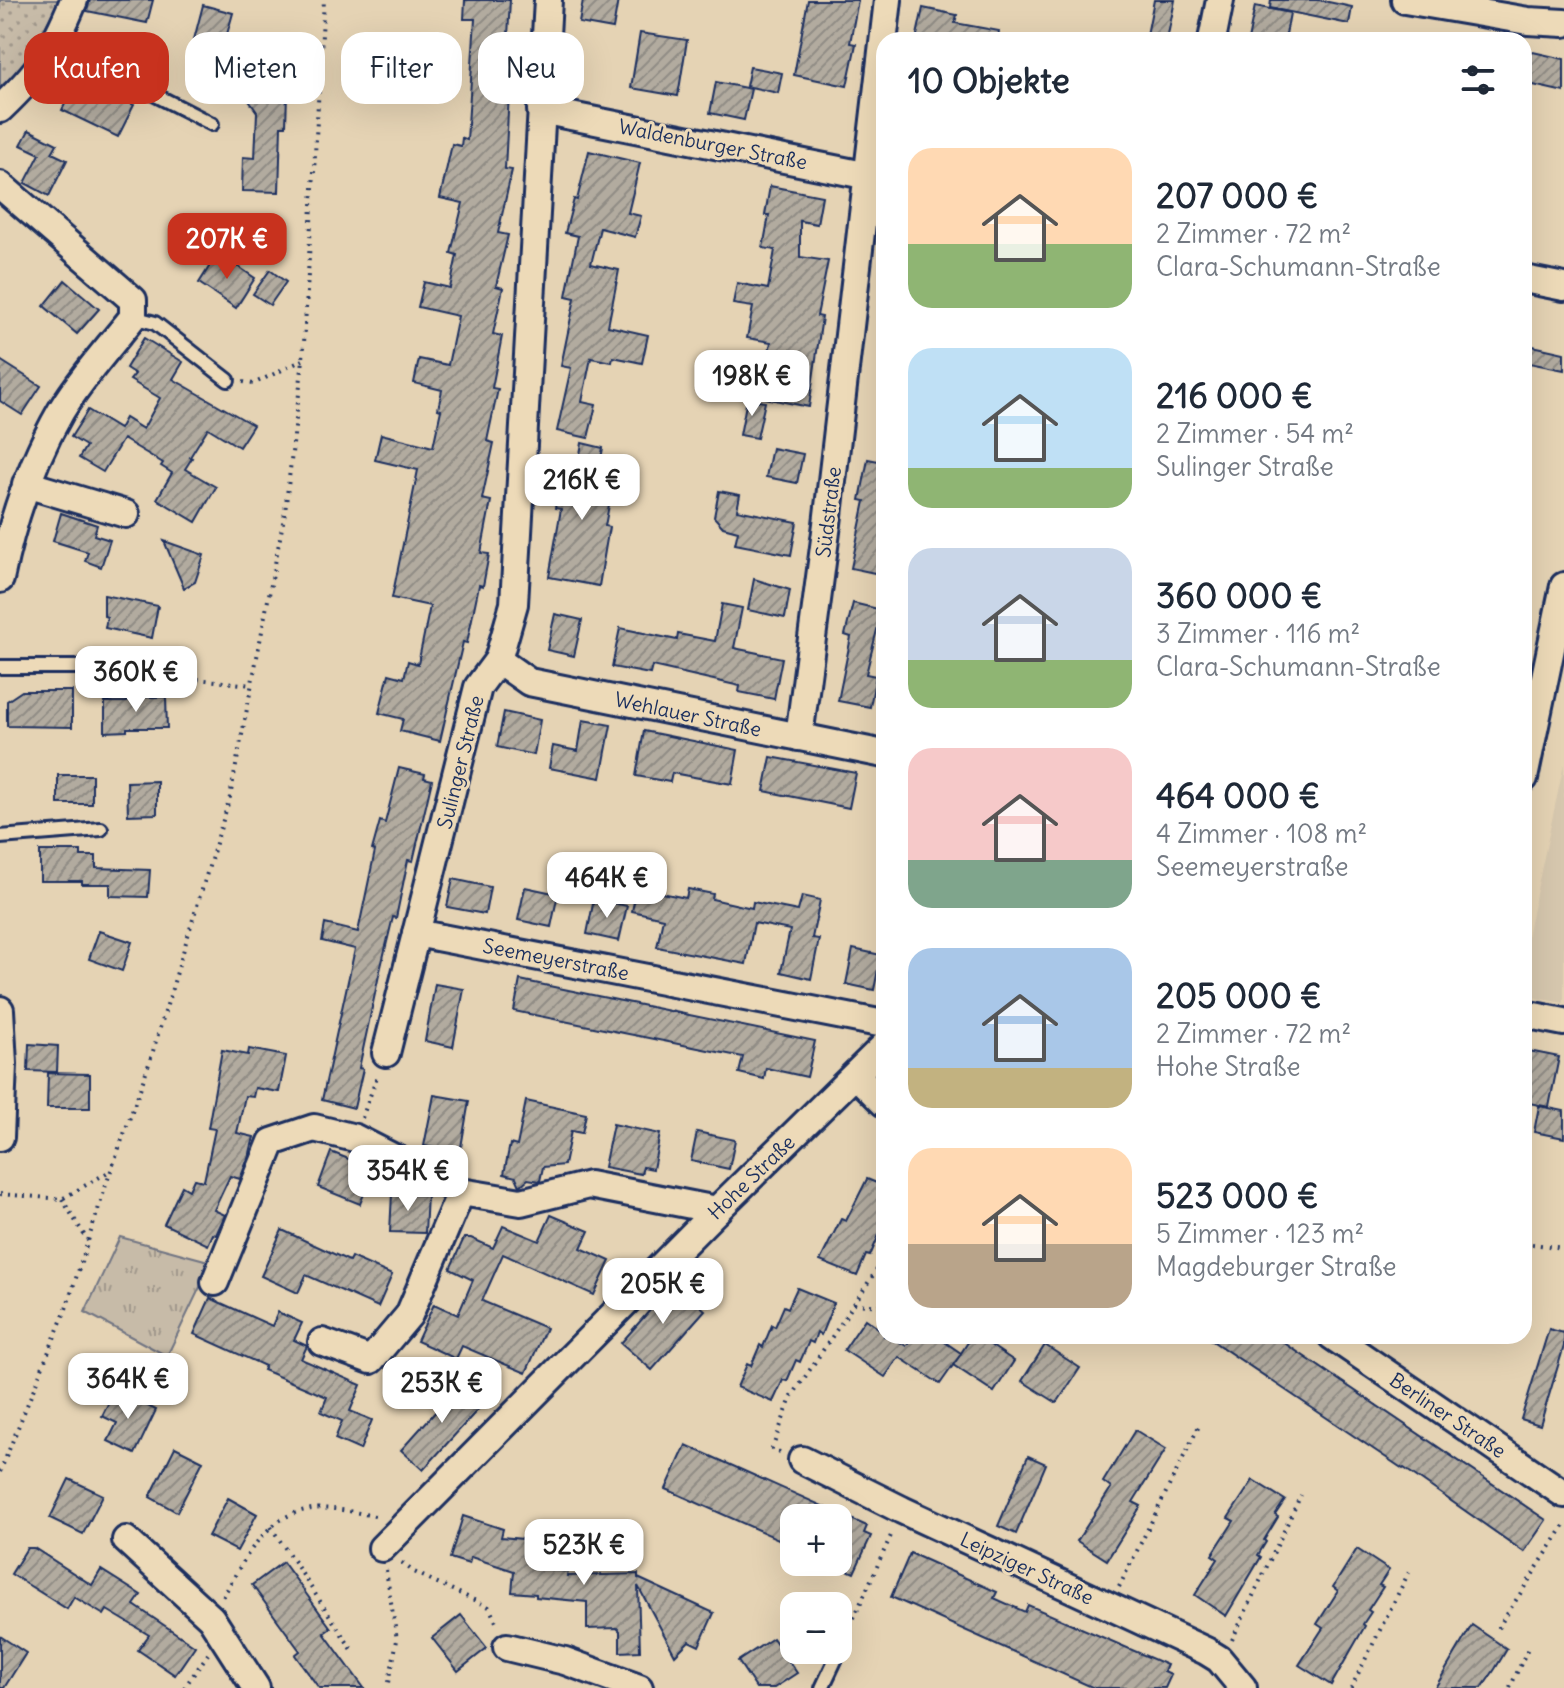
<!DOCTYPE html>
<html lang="de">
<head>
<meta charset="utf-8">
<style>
	body { margin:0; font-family:Delius,sans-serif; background:#f2f2f3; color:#1f2937; height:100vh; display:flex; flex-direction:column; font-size:30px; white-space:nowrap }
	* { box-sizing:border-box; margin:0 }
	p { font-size:26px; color:#747a83 }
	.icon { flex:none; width:44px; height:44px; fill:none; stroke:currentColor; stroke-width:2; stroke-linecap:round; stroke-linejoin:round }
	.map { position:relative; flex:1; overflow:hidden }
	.details { position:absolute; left:876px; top:32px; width:656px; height:1312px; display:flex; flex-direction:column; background:#fff; border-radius:24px; box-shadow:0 8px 32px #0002 }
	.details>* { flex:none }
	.hud { position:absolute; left:24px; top:32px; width:732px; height:72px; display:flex; gap:16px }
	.controls { position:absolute; left:780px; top:1504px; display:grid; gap:16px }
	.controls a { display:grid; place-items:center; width:72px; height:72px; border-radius:16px; background:#fff; box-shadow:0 8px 32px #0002; font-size:40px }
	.price { position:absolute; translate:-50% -68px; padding:0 18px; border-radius:16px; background:#fff; color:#222; font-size:26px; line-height:52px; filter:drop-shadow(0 2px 4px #0008) }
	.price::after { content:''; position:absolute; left:50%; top:48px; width:24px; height:18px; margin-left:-12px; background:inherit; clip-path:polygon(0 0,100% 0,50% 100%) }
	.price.current { background:#c8321e; color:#fff }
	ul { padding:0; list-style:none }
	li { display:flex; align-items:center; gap:24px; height:200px; padding:0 32px }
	li span { display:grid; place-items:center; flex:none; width:224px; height:160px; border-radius:24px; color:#555 }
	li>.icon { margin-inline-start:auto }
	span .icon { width:96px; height:96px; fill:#fffc; stroke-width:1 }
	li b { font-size:34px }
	h2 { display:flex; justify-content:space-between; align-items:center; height:96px; padding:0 32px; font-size:34px }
	.chip { padding:0 28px; border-radius:24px; background:#fff; box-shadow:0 8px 32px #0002; font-size:28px; line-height:72px }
	.chip.current { background:#c8321e; color:#fff }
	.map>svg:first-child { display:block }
	.built { fill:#d6c7ae }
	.grass { fill:url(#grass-dots); stroke:#717583; stroke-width:2 }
	.park { fill:url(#park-tufts); stroke:#717583; stroke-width:2 }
	.building { fill:url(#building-hatch); stroke:#1b2f5e; stroke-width:2 }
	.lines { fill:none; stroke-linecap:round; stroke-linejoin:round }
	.service-casing { stroke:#1b2f5e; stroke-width:18 }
	.minor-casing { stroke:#1b2f5e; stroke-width:32 }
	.path { stroke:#1b2f5e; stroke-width:4; stroke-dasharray:2 6; stroke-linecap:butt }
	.service { stroke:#eddab8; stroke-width:12 }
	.minor { stroke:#eddab8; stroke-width:26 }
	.labels { text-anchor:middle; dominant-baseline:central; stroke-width:6; stroke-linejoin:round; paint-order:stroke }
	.street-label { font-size:20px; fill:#1b2f5e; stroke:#eddab8 }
</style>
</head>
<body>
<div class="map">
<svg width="1564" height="1688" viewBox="0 0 1564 1688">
	<defs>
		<pattern id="grass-dots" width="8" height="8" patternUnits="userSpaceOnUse" patternTransform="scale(2)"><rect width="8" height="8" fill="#c7bba8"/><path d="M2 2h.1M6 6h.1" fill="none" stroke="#a1988c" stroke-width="1.8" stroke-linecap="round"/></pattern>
		<pattern id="park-tufts" width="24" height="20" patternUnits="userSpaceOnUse" patternTransform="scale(2)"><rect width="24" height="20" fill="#c7bba8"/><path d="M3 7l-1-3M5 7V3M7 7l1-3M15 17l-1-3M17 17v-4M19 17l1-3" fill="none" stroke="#a1988c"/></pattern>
		<pattern id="building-hatch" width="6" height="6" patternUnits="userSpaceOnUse" patternTransform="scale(2)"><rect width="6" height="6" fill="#b2ab9f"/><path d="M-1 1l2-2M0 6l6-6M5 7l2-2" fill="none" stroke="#908c85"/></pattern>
	</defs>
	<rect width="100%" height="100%" fill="#e5d3b4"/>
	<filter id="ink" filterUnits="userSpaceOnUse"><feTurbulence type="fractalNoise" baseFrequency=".0125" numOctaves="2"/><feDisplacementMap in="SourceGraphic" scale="16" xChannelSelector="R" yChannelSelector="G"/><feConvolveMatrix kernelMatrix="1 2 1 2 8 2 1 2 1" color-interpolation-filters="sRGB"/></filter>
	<g filter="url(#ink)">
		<polygon class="built" points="1564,764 1564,1003 1524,996 1524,950"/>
		<polygon class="grass" points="0,0 59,0 26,65 0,92"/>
		<polygon class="park" points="120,1237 212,1262 167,1356 85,1312"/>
		<g class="building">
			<polygon points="90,0 153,0 147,23 87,11"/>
			<polygon points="465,0 510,0 506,73 510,74 505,169 512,170 498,233 508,235 496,286 503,288 493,334 502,336 492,388 498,389 487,441 494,443 482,499 491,501 481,553 489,554 483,586 479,585 467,643 463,642 440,741 400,731 403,719 379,713 389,674 404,678 408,661 418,664 430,606 392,598 418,470 375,460 381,434 433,447 441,410 438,409 442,390 414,383 419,359 448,365 458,316 418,307 424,282 450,288 457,255 451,253 463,203 440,198 452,144 461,146 462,138 467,140 475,19 464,19"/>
			<polygon points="583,0 618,0 613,29 579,23"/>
			<polygon points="808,0 858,0 850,43 856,44 847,86 794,75"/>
			<polygon points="1154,0 1175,0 1167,40 1146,40"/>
			<polygon points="1271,0 1319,0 1352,7 1349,24 1270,8"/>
			<polygon points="203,5 233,13 220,59 191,51"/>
			<polygon points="1255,6 1290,13 1285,40 1248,40"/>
			<polygon points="923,8 957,15 955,23 999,31 998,40 916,40"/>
			<polygon points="640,33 687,40 678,96 631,88"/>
			<polygon points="1524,50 1564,59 1564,92 1524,83"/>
			<polygon points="263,62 287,94 286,126 281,126 279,192 242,191 243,157 255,158 257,112 236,82"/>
			<polygon points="750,67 782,73 778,93 746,86"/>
			<polygon points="78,78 134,105 118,137 62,110"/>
			<polygon points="716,82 751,89 744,120 710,113"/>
			<polygon points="29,130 57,144 52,153 67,160 49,196 25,183 40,154 21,145"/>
			<polygon points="589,151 640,163 628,213 641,216 635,237 600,228 591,264 619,270 608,326 648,335 642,363 613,357 612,362 591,358 582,402 596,405 588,438 557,431 571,368 561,366 575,298 566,296 578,236 565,233 574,199 577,200"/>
			<polygon points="770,186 822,196 817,224 800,221 800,257 828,261 817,316 822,317 809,407 760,397 771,342 747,338 753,307 733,304 737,283 768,289 775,250 763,248 769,215 765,215"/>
			<polygon points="216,256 227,264 230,261 255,278 236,308 199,283"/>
			<polygon points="270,270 286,282 270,305 253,294"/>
			<polygon points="65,280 99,309 77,334 44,306"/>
			<polygon points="144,338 183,362 173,379 253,425 239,447 208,428 190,457 192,458 185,469 216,487 196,522 157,499 172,473 161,466 163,463 123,439 103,472 79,458 86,446 71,437 88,410 119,429 125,418 143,429 160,398 130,380 135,374 126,368"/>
			<polygon points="1524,344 1564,353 1564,370 1524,362"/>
			<polygon points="0,360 41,386 22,415 0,401"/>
			<polygon points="747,399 765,402 757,438 740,435"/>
			<polygon points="582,443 603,448 597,480 613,484 605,526 609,527 599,586 549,577 561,509 555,508 561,473 576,476"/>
			<polygon points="772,448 803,454 797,483 766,477"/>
			<polygon points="868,459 884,462 884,575 851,568 865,501 860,500"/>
			<polygon points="719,491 740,495 737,510 797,522 791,555 735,544 738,531 723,527 714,517"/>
			<polygon points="61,513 97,525 94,535 110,540 101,567 85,561 88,552 53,541"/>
			<polygon points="164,541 204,555 195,582 184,588"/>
			<polygon points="754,579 790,590 785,618 748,610"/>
			<polygon points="104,595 158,606 152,638 105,628 107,617 104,616"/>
			<polygon points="853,603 882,610 866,674 876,676 870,707 838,701 851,637 845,635"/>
			<polygon points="722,604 742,608 734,648 782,658 774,699 739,692 740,686 652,666 650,674 612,667 620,628 677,640 678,634 715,641"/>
			<polygon points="555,614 582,620 574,656 547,650"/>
			<polygon points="22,691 72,691 72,727 7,726 7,701"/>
			<polygon points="127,697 166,697 167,728 127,728 127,731 105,732 105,702 127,702"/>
			<polygon points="504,712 540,720 534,755 497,747"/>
			<polygon points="583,720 611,725 601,778 549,768 553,746 578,751"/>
			<polygon points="644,731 738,750 732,784 672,773 670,782 636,776"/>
			<polygon points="771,757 856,773 849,808 764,791"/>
			<polygon points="399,768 425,774 424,778 432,780 413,861 408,860 396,918 393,917 379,975 359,1068 363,1069 354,1108 322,1100 355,949 322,941 325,924 358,932 375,851 372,850 380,821 385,823"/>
			<rect x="58" y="775" width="34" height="29"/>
			<polygon points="157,781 157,814 128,815 127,782"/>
			<polygon points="40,851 81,851 81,856 96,856 96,868 150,870 148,897 110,896 110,884 82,884 82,881 40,881"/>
			<polygon points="563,867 583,871 579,894 559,890"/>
			<polygon points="453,879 490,887 485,914 447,907"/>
			<polygon points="525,887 558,894 551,927 518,920"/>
			<polygon points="637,888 686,898 688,889 713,894 712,899 752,908 753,902 798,911 802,896 820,900 812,938 819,939 811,979 781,972 790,930 754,923 746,964 657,947 663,918 632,911"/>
			<polygon points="594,899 627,906 619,941 587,934"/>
			<polygon points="99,931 132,942 122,971 89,959"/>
			<polygon points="853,949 881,955 874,990 846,984"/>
			<polygon points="520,980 815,1041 807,1077 766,1068 764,1079 739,1073 743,1057 514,1011"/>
			<polygon points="435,984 464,989 453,1047 425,1041"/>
			<polygon points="29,1044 58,1046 57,1072 28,1071"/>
			<polygon points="249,1049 286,1056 279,1092 255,1088 253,1097 245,1096 237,1133 254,1137 250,1153 240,1179 230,1176 214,1210 225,1215 216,1235 213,1234 208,1245 164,1224 182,1186 189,1190 194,1179 204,1181 215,1129 208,1128 222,1050 248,1055"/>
			<polygon points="1529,1051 1559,1057 1549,1107 1524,1102 1524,1076"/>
			<polygon points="48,1073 90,1074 90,1108 47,1108"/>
			<polygon points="434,1095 469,1101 460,1153 424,1146"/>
			<polygon points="526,1101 586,1114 582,1133 571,1131 564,1165 543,1167 540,1181 528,1179 520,1186 516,1177 504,1174 510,1144 517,1146"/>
			<polygon points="1539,1106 1564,1111 1564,1138 1534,1132"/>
			<polygon points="613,1124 660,1134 653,1169 643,1167 641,1174 604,1167"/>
			<polygon points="697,1132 735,1140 729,1169 691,1161"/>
			<polygon points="331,1152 374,1169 360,1204 318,1187"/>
			<polygon points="867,1179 884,1186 884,1237 879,1235 870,1256 866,1255 857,1276 820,1261 841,1219 846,1221"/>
			<polygon points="392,1193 427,1195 425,1233 390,1232"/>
			<polygon points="551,1215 589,1231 581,1248 610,1261 594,1295 503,1254 482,1301 546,1328 526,1373 462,1346 456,1359 417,1341 434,1304 458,1315 473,1280 450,1269 464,1238 471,1238 493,1248 503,1226 539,1241"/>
			<polygon points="282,1230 349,1261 351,1257 392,1275 378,1307 306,1275 298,1293 261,1276"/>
			<polygon points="674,1283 705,1310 652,1370 621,1343"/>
			<polygon points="797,1288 834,1303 821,1335 817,1332 813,1343 809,1341 800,1362 796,1360 787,1381 783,1380 773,1402 737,1387 747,1364 751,1366 760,1345 763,1347 772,1325 775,1327 784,1306 788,1308"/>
			<polygon points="210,1298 272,1326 278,1312 302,1323 294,1340 307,1346 301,1359 361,1385 350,1411 372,1420 360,1450 335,1439 342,1421 321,1412 327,1397 263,1370 265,1366 194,1334"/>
			<polygon points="865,1319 884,1332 884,1336 891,1336 906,1346 913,1336 936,1336 961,1353 972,1336 977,1336 1014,1361 994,1392 953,1365 961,1354 940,1384 899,1357 885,1377 844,1350"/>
			<polygon points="1549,1329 1564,1333 1564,1346 1540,1425 1521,1419"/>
			<polygon points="1205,1336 1274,1336 1546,1520 1524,1552 1404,1468 1403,1469"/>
			<polygon points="1045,1345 1080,1368 1057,1403 1022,1381"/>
			<polygon points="453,1378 482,1405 423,1470 401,1450 447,1399 440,1392"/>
			<polygon points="115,1390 156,1410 135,1454 108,1441 117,1423 102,1416"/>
			<polygon points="1135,1430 1166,1449 1133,1502 1141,1506 1107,1560 1077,1541 1111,1488 1103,1482"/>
			<polygon points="686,1445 867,1526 864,1533 871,1536 854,1573 838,1566 838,1518 794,1518 794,1546 666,1489"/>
			<polygon points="175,1447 203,1461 177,1512 150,1497"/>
			<polygon points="1028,1456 1046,1464 1016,1534 998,1526"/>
			<polygon points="69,1479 103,1495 83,1534 50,1518"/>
			<polygon points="1253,1480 1285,1500 1275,1515 1278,1517 1264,1540 1266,1542 1258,1555 1261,1557 1226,1616 1195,1595 1218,1559 1212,1555 1234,1521 1228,1518"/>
			<polygon points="228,1498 257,1514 237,1551 208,1536"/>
			<polygon points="463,1516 503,1529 501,1537 557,1542 555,1570 568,1571 567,1576 638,1574 638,1578 714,1613 699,1646 689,1641 675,1655 638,1586 640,1651 620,1652 620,1631 617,1628 587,1629 587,1602 536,1597 536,1594 512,1592 514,1571 471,1557 469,1564 450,1558"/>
			<polygon points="27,1548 34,1548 92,1585 101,1570 141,1595 134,1605 195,1646 175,1675 138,1650 149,1635 107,1610 104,1615 74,1597 67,1609 11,1574"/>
			<polygon points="1357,1549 1389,1570 1379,1585 1383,1587 1368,1610 1371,1612 1363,1624 1365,1626 1331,1685 1299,1665 1323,1628 1317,1624 1338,1591 1333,1587"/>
			<polygon points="910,1553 997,1592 994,1598 1025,1612 1028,1605 1167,1665 1164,1672 1171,1675 1165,1688 1094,1688 891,1597"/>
			<polygon points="283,1562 331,1628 324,1633 364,1688 319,1688 295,1655 300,1651 252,1585"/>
			<polygon points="461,1615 487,1648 458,1671 432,1638"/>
			<polygon points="1472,1625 1507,1649 1495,1669 1482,1688 1435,1688"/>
			<polygon points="0,1636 26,1653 4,1688 0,1688"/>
			<polygon points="773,1638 797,1673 774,1688 756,1688 738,1661"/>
		</g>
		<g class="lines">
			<g class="service-casing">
				<g id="service">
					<polyline points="56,44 212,124"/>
					<polyline points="133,317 155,323 228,380"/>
					<polyline points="0,667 109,667"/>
					<polyline points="0,837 101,829"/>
					<polyline points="822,1688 839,1652"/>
				</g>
			</g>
			<g class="minor-casing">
				<g id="minor">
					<polyline points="1405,0 1528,21 1564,23"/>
					<polyline points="1212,40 1220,0"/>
					<path d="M0,109c40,-38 53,-58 74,-109"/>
					<polyline points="541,110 884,179"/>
					<path d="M0,185l133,115v17c-24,30 -52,61 -72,94 -30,52 -49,109 -61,168"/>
					<polyline points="1524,279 1564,287"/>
					<polyline points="26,484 126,514"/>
					<polyline points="498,660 529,682 884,754"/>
					<polyline points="799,737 827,524 888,0"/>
					<polyline points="1524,778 1564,586"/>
					<polyline points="416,933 884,1024"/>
					<polyline points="0,1010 3,1064 0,1137"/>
					<polyline points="1524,1014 1564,1022"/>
					<polyline points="386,1053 478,687 498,660 514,604 548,0"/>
					<polyline points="856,1075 884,1103"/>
					<polyline points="215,1282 272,1142 314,1128 355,1138 461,1192 521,1202 589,1185 717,1210"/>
					<polyline points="1332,1336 1564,1494"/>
					<polyline points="322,1342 371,1360 409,1315 461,1192"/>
					<polyline points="802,1460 902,1510 1206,1651 1219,1659 1243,1688"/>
					<polyline points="126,1540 211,1618 256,1688"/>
					<polyline points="382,1548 717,1210 884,1046"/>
					<polyline points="507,1647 565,1661 639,1688"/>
				</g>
			</g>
			<g class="path">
				<polyline points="243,382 253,384 303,360"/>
				<polyline points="126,671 251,685"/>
				<polyline points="362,1118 378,1074"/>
				<polyline points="0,1194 62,1199 110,1171"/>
				<polyline points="62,1199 88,1241"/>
				<polyline points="1524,1243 1564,1248"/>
				<polyline points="854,1304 884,1306"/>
				<polyline points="780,1452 772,1449 791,1398 884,1259"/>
				<polyline points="0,1472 66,1309 108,1179 150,1061 230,797 285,512 303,360 324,0"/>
				<polyline points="271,1527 353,1651"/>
				<polyline points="402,1563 414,1572 489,1607 498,1626"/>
				<polyline points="386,1570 397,1640 388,1688"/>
				<polyline points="1119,1587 1200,1424"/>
				<path d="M223,1597c19,-34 41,-80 83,-87 24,-5 50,3 74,7"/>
				<polyline points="1498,1628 1564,1526"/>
				<polyline points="844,1640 893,1531"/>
				<polyline points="1232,1640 1301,1495"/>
				<polyline points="184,1688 208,1654"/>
				<polyline points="1351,1688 1411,1568"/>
				<polyline points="1510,1688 1528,1648"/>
			</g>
			<use href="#service" class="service"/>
			<use href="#minor" class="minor"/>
		</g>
	</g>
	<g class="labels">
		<g class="street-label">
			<text transform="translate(713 144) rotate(11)">Waldenburger Straße</text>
			<text transform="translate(828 512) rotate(-83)">Südstraße</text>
			<text transform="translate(688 714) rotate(12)">Wehlauer Straße</text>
			<text transform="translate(460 762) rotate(-76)">Sulinger Straße</text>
			<text transform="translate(556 959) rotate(11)">Seemeyerstraße</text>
			<text transform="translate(751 1177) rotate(-44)">Hohe Straße</text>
			<text transform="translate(1448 1415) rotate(34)">Berliner Straße</text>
			<text transform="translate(1027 1568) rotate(25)">Leipziger Straße</text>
		</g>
	</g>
</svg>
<div class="controls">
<a>+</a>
<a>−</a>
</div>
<b class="price current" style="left:227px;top:281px">207K €</b>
<b class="price" style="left:752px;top:418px">198K €</b>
<b class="price" style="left:582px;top:522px">216K €</b>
<b class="price" style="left:136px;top:714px">360K €</b>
<b class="price" style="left:607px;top:920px">464K €</b>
<b class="price" style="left:408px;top:1213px">354K €</b>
<b class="price" style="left:663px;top:1326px">205K €</b>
<b class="price" style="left:128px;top:1421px">364K €</b>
<b class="price" style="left:442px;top:1425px">253K €</b>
<b class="price" style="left:584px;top:1587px">523K €</b>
<div class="hud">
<a class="chip current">Kaufen</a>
<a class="chip">Mieten</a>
<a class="chip">Filter</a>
<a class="chip">Neu</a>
</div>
<section class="details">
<h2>10 Objekte<svg class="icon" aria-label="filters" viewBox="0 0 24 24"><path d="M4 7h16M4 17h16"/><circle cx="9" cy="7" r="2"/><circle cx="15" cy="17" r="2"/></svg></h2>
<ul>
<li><span style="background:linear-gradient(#ffd9b3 60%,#8fb573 0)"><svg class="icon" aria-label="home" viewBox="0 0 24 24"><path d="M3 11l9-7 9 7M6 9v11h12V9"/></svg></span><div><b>207 000 €</b><p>2 Zimmer · 72 m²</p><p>Clara-Schumann-Straße</p></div></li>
<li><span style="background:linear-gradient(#bfe0f5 75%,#8fb573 0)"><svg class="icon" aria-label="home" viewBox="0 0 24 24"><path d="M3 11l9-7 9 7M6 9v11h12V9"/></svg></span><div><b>216 000 €</b><p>2 Zimmer · 54 m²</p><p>Sulinger Straße</p></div></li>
<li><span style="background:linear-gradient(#c9d6e8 70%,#8fb573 0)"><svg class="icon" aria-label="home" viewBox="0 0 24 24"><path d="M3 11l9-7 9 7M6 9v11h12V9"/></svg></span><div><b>360 000 €</b><p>3 Zimmer · 116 m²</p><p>Clara-Schumann-Straße</p></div></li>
<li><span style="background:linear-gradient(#f6c9c9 70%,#7fa58c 0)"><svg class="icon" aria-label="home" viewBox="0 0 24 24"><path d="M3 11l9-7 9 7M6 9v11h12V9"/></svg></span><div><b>464 000 €</b><p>4 Zimmer · 108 m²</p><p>Seemeyerstraße</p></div></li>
<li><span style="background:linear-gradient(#a9c7e8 75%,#c2b280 0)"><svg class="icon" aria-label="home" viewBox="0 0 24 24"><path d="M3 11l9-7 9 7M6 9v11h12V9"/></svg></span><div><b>205 000 €</b><p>2 Zimmer · 72 m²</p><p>Hohe Straße</p></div></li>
<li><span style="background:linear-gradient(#ffd9b3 60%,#b9a48a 0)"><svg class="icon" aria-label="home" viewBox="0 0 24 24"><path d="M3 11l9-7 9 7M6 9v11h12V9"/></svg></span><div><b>523 000 €</b><p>5 Zimmer · 123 m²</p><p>Magdeburger Straße</p></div></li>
</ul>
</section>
</div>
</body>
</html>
